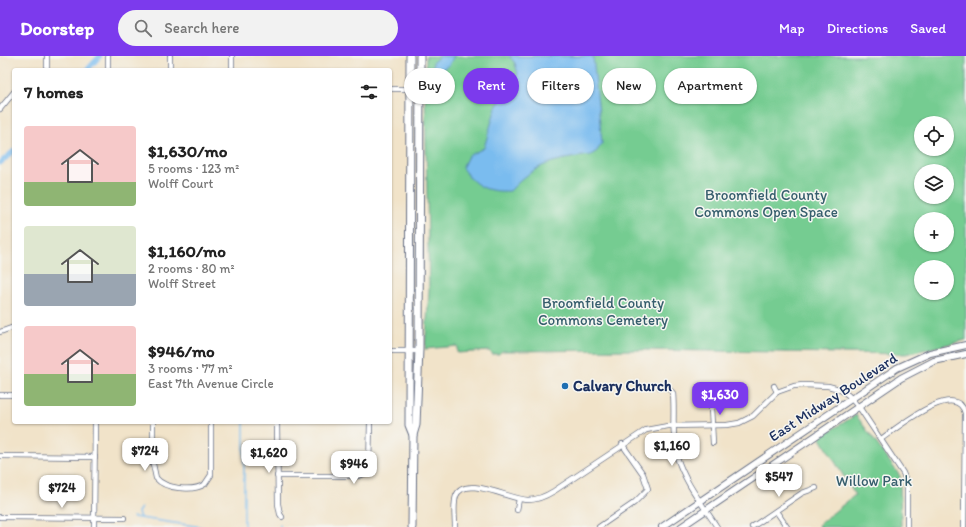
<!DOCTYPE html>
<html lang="en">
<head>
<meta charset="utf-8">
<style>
	body { margin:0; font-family:Itim,sans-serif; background:#f2f2f2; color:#222; height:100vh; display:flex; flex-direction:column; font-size:15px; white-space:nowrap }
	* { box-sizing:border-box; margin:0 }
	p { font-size:13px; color:#767676 }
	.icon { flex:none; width:22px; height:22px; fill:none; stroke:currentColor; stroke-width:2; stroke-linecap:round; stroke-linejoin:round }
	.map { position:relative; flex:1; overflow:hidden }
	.panel { position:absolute; left:12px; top:12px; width:380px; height:356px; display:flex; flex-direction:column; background:#fff; border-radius:4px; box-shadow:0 1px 3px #0004 }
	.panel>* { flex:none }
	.banner { position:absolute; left:404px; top:12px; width:380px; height:36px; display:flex; gap:8px }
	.fabs { position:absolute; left:914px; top:60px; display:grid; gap:8px }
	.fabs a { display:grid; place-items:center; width:40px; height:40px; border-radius:50%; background:#fff; box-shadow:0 1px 3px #0004; font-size:20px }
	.price { position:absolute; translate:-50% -34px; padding:0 9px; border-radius:8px; background:#fff; color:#222; font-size:13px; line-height:26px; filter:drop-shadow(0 1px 2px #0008) }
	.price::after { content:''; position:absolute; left:50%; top:24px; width:12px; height:9px; margin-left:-6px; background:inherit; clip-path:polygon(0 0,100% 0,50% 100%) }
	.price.selected { background:#7c3aed; color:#fff }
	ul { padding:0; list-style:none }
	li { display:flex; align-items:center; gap:12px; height:100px; padding:0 12px }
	li span { display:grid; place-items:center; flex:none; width:112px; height:80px; border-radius:4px; color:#555 }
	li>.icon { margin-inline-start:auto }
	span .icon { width:48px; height:48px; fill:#fffc; stroke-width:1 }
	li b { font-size:17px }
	h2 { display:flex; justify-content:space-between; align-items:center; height:48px; padding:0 12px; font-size:17px }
	.tag { padding:0 14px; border-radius:18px; background:#fff; box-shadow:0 1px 3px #0004; font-size:14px; line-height:36px }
	.tag.selected { background:#7c3aed; color:#fff }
	header { display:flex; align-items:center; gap:24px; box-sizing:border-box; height:56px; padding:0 20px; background:#7c3aed; color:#fff }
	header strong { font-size:19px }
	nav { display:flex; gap:22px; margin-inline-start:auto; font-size:14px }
	.search { width:280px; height:36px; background:#f2f2f2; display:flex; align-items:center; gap:10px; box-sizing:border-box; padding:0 14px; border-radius:22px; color:#767676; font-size:15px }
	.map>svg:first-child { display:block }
	.green { fill:#74cc91; stroke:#487e78; fill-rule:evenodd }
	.water { fill:#7abcef; stroke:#4a76a6 }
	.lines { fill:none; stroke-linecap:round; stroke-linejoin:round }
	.stream { stroke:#7abcef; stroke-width:1.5 }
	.canal { stroke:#7abcef; stroke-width:5 }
	.street-casing { stroke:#666e83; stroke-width:6 }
	.secondary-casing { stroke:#666e83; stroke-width:8 }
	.primary-casing { stroke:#666e83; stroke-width:9 }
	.street { stroke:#fff; stroke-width:4.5 }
	.secondary { stroke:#fff; stroke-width:6 }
	.primary { stroke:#fff; stroke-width:7 }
	.poi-dot { fill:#1f6fb2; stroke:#f6f6f2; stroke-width:1.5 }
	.labels { text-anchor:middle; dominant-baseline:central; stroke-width:3; stroke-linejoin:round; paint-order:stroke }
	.park-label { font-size:15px; fill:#365e6d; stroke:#f6f6f2 }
	.poi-label { font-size:15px; font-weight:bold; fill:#1b2f5e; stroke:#f6f6f2; text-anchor:start }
	.street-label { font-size:15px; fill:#1b2f5e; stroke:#f6f6f2 }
</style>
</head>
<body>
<header>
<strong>Doorstep</strong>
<div class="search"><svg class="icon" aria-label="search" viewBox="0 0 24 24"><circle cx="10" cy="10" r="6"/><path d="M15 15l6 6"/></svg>Search here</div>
<nav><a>Map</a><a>Directions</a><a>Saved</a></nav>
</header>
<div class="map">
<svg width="966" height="471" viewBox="0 0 966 471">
	<rect width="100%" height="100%" fill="#f6f6f2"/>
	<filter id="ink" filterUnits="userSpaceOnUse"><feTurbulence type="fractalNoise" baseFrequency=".025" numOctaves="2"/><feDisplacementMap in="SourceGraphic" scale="8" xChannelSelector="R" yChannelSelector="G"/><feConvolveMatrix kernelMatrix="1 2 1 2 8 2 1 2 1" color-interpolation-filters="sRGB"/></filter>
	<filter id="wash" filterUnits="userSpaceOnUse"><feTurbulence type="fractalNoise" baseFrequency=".012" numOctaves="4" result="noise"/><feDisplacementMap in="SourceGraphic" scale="16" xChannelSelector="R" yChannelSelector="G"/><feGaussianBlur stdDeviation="0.9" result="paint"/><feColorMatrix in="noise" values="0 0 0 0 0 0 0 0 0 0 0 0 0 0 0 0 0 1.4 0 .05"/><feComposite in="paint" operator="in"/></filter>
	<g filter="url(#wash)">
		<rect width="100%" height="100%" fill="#f1e3c9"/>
		<g class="green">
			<path d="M426,0h540v284l-60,14 -262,-4 -142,1 -3,3h-7l-3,-3 -32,2v-7l-32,3 4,-58 -4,-195zM921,67h26v26h-26zM921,115h26v26h-26zM921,163h26v26h-26zM921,211h26v26h-26z"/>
			<polygon points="856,359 900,420 901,471 819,471 818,469 855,439 820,381"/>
		</g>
		<g class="water">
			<polygon points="440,0 454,0 449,9 437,16 433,14 433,6"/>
			<path d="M509,0h84l9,87 -5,8 -6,4c-37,5 -54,7 -81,36 -24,1 -34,-4 -48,-23l6,-12 16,-8 12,-41 22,-33 -3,-11z"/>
		</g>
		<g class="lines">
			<g class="stream">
				<polyline points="244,366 244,471"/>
				<polyline points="133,461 202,471"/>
				<polyline points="140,462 138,456 141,452"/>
				<polyline points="280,471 280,469"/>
			</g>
			<g class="canal">
				<polyline points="87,14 100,0"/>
				<polyline points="0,107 14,95"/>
			</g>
		</g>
	</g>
	<g filter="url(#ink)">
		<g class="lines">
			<g class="street-casing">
				<g id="street">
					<polyline points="108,0 108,14"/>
					<polyline points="170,0 170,14"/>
					<polyline points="47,14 47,0"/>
					<polyline points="232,14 232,0"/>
					<polyline points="390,33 419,33"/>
					<polyline points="0,53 14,36"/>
					<polyline points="0,276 14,271"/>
					<polyline points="390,295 419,295"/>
					<polyline points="774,330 777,336"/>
					<path d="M660,331h7l6,6c2,21 -2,43 4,64 8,26 26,48 40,70"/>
					<polyline points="710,334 713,387"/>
					<polyline points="0,339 14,339"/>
					<path d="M153,366v42l3,14c9,11 37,14 49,6l6,-9v-53"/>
					<polyline points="277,366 278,448 280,458 282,461"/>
					<path d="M881,383c15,-10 75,-60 84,-26l-1,114"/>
					<polyline points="0,400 95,401"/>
					<polyline points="277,420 359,420 366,417 369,413 370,366"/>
					<polyline points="517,454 519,443"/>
					<polyline points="776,455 787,471"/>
					<polyline points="0,461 124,462"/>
					<polyline points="94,471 95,366"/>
					<path d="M455,471c0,-10 -2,-22 1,-31 8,-22 55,4 72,4 10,0 18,-4 26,-9l92,-61 22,-4 59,-1 12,-2 14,-7 24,-24 17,-6 9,-1 25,1 11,3 9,6 13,15 42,63 4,10v44"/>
					<polyline points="599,471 634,447 648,433 643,418 622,388"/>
					<polyline points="752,471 802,437 816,432"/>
				</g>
			</g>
			<g class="secondary-casing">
				<g id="secondary">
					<polyline points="662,471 897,312 930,297 966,289"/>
					<polyline points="681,471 901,322 934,305 966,298"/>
				</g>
			</g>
			<g class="primary-casing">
				<g id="primary">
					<polyline points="410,0 409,369 413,379 412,471"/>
					<polyline points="413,379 416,369 419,293 420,0"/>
				</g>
			</g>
			<use href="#street" class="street"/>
			<use href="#secondary" class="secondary"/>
			<use href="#primary" class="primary"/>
		</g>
	</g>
	<circle class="poi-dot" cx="565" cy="330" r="4"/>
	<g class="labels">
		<g class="park-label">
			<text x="766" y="139">Broomfield County<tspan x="766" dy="17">Commons Open Space</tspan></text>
			<text x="603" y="247">Broomfield County<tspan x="603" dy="17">Commons Cemetery</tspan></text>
			<text x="874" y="425">Willow Park</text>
		</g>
		<g class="poi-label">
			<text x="573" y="330">Calvary Church</text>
		</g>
		<g class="street-label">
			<text transform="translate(833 341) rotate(-33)">East Midway Boulevard</text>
		</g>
	</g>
</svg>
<div class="fabs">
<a><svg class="icon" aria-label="locate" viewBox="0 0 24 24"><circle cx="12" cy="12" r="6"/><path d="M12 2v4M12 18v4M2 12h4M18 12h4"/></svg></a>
<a><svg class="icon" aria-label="layers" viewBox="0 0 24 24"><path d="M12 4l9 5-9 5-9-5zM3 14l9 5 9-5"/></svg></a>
<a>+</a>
<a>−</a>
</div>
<b class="price selected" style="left:720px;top:360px">$1,630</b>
<b class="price" style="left:672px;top:411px">$1,160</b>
<b class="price" style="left:145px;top:416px">$724</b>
<b class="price" style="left:269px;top:418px">$1,620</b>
<b class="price" style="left:354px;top:429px">$946</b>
<b class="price" style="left:779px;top:442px">$547</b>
<b class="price" style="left:62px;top:453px">$724</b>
<div class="banner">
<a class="tag">Buy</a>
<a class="tag selected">Rent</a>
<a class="tag">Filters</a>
<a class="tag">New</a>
<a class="tag">Apartment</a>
</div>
<section class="panel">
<h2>7 homes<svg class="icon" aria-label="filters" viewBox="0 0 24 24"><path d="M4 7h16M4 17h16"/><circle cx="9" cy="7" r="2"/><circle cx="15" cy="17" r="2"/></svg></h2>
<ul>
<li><span style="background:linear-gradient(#f6c9c9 70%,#8fb573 0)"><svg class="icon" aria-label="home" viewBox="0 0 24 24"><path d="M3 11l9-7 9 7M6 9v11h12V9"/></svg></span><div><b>$1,630/mo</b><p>5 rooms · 123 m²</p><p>Wolff Court</p></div></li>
<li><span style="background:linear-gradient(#dfe7d0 60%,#9aa5b1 0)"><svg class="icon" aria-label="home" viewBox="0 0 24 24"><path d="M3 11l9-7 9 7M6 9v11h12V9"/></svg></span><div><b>$1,160/mo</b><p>2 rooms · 80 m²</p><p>Wolff Street</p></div></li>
<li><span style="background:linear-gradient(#f6c9c9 60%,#8fb573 0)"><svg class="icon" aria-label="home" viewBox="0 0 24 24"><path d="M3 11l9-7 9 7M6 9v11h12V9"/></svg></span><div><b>$946/mo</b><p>3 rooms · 77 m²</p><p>East 7th Avenue Circle</p></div></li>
</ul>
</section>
</div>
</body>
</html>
